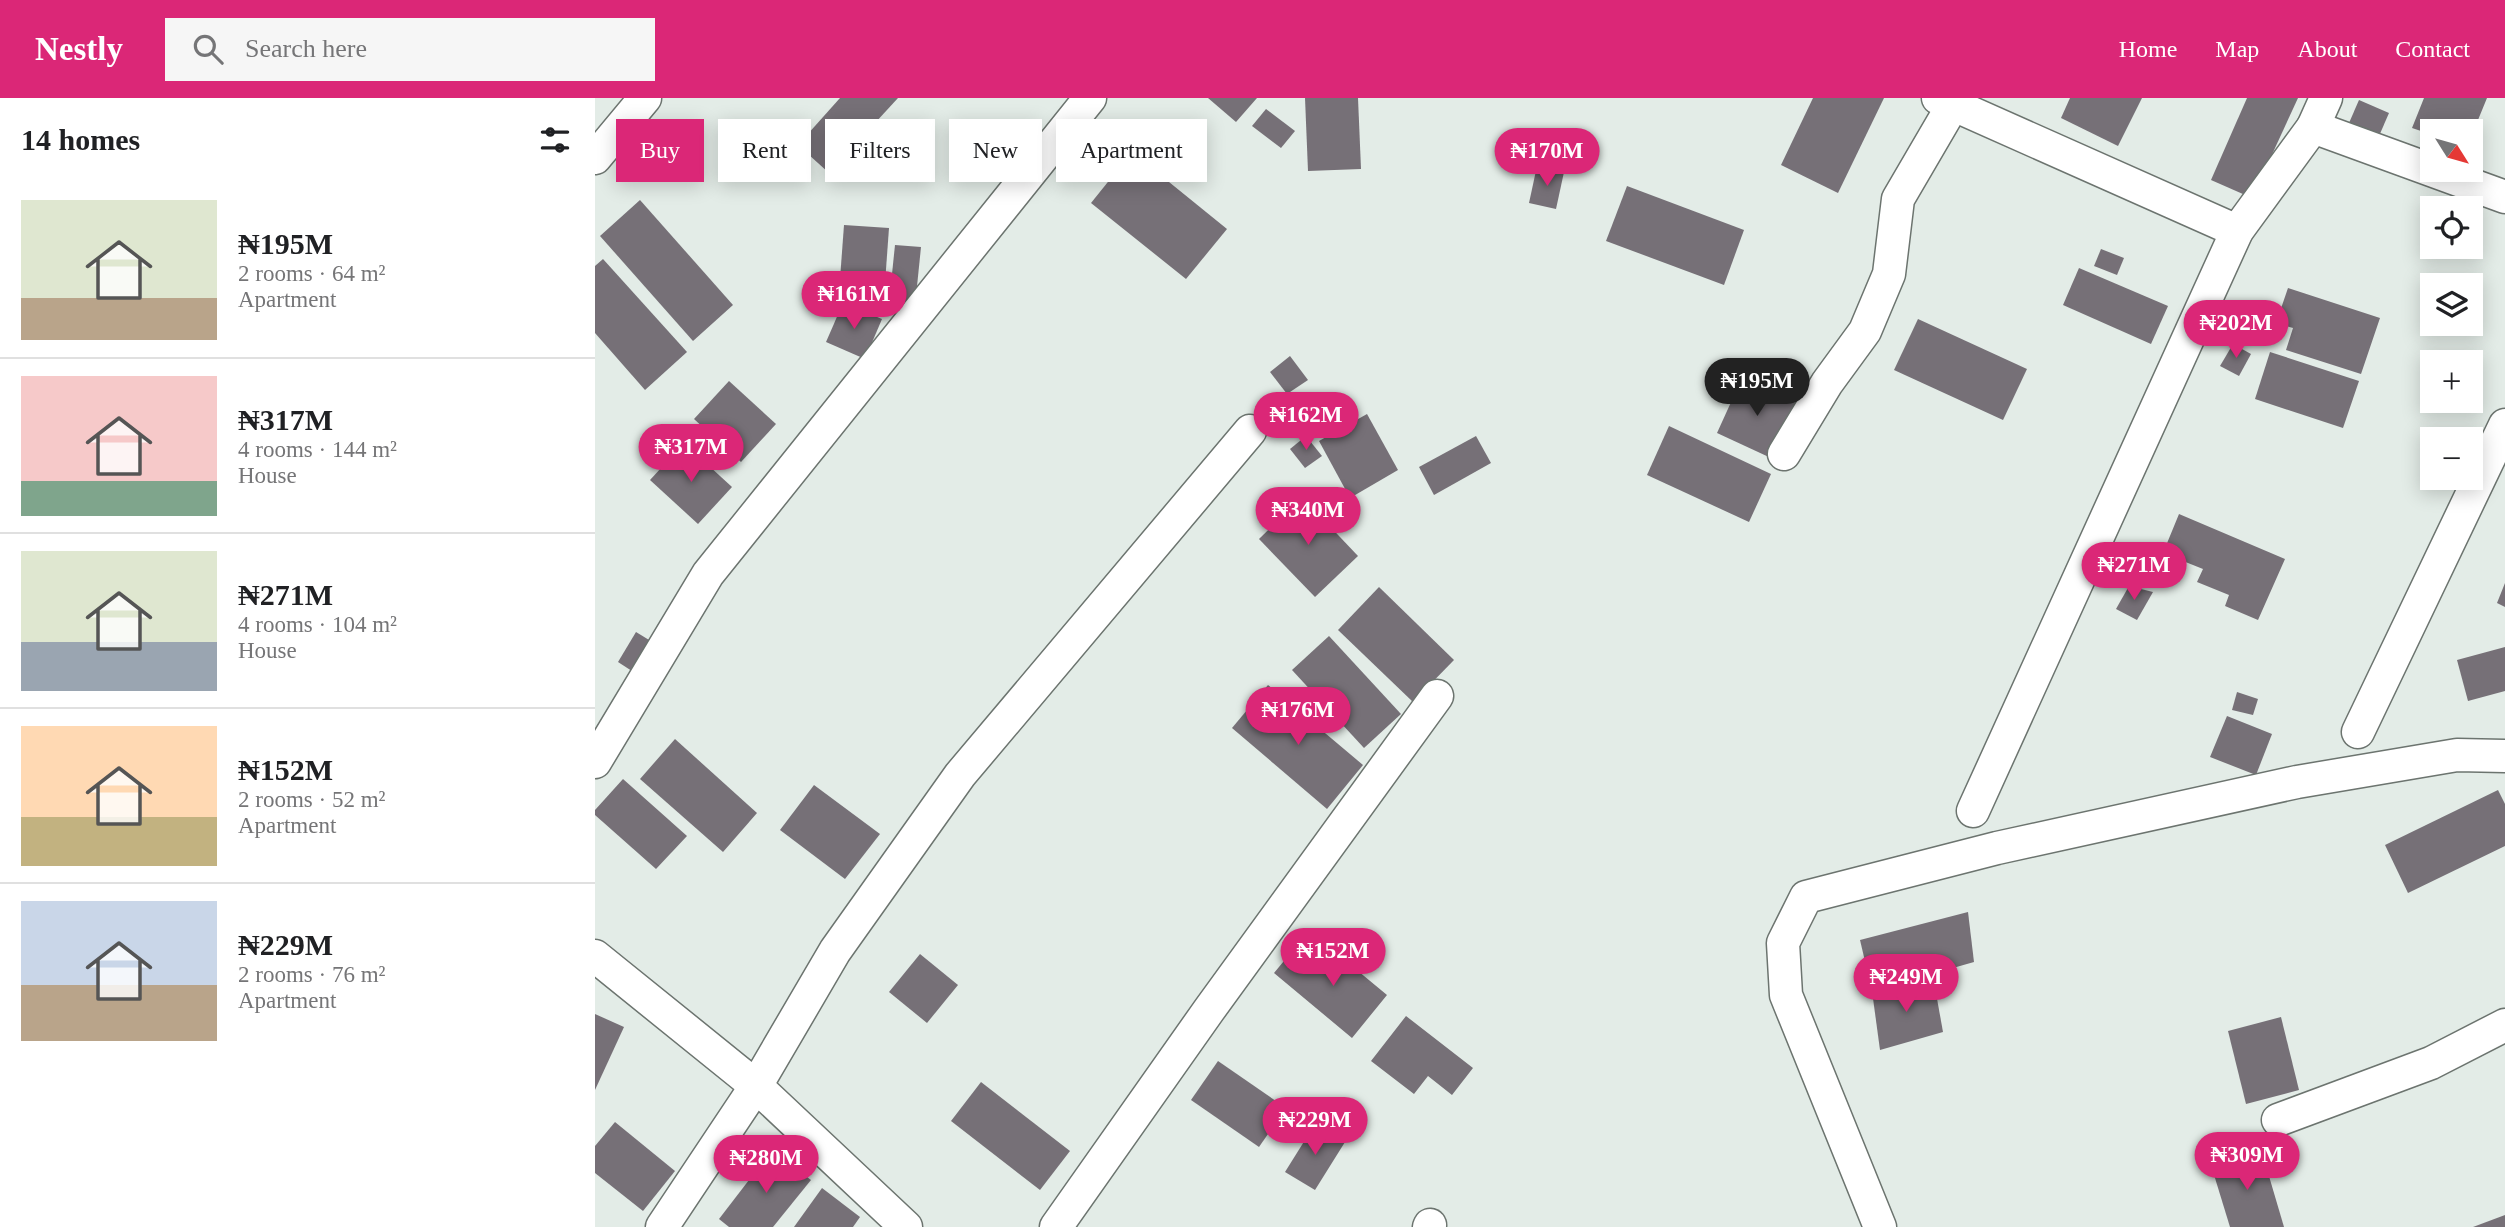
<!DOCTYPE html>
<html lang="en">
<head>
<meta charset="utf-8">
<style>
	body { margin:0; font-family:"Times New Roman",serif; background:#f6f6f6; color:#202124; height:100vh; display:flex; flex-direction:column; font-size:26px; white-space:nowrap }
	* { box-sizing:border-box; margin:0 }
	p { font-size:23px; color:#757577 }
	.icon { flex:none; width:38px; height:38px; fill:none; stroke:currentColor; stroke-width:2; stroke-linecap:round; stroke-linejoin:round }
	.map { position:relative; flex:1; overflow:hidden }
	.side { display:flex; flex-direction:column; background:#fff; width:595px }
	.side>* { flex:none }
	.top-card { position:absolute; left:21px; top:21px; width:665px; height:63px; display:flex; gap:14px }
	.needle { width:46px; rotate:127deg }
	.tools { position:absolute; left:1825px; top:21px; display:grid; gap:14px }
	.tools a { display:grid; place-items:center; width:63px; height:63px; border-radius:0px; background:#fff; box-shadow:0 4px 18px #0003; font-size:35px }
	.price { position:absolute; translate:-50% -60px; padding:0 16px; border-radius:24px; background:#db2777; color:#fff; font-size:23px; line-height:46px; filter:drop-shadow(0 2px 4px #0008) }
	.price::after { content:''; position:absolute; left:50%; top:42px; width:21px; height:16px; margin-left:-10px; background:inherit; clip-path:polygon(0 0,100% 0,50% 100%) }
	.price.selected { background:#222; color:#fff }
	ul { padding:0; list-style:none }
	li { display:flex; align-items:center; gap:21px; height:175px; padding:0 21px }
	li+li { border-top:2px solid #e0e0e0 }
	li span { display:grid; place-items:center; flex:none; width:196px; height:140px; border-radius:0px; color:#555 }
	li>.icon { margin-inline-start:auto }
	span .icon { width:84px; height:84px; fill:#fffc; stroke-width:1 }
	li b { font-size:30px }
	h2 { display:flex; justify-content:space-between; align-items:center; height:84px; padding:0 21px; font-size:30px }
	.tag { padding:0 24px; border-radius:0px; background:#fff; box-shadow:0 4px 18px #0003; font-size:24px; line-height:63px }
	.tag.selected { background:#db2777; color:#fff }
	header { display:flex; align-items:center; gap:42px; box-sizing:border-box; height:98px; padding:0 35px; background:#db2777; color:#fff }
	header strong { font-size:33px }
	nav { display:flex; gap:38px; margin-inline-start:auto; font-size:24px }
	.search { width:490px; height:63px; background:#f6f6f6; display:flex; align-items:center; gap:18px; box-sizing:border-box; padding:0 24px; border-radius:0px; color:#757577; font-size:26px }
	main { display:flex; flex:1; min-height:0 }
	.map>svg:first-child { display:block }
	.building { fill:#767077 }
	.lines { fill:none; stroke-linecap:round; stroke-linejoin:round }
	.minor-casing { stroke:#6c746f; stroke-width:35 }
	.minor { stroke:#fff; stroke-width:32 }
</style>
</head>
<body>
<header>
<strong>Nestly</strong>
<div class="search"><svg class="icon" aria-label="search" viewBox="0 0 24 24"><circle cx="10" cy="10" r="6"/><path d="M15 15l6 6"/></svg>Search here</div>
<nav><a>Home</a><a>Map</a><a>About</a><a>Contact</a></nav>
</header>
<main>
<section class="side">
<h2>14 homes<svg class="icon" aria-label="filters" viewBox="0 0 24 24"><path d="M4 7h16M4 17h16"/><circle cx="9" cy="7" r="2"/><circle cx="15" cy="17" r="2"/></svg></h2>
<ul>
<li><span style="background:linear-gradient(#dfe7d0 70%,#b9a48a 0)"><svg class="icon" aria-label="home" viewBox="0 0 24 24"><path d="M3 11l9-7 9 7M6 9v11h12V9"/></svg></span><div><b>₦195M</b><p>2 rooms · 64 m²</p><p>Apartment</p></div></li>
<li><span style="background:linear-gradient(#f6c9c9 75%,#7fa58c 0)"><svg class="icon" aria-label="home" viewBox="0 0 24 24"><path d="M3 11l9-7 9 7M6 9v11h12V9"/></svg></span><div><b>₦317M</b><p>4 rooms · 144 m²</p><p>House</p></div></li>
<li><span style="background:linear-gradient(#dfe7d0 65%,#9aa5b1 0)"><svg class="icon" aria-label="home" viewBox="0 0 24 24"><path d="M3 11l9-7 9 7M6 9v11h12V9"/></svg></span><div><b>₦271M</b><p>4 rooms · 104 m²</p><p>House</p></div></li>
<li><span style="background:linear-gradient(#ffd9b3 65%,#c2b280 0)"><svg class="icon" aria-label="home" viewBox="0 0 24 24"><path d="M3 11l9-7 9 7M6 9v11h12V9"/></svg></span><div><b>₦152M</b><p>2 rooms · 52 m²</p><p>Apartment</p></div></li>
<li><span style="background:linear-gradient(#c9d6e8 60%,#b9a48a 0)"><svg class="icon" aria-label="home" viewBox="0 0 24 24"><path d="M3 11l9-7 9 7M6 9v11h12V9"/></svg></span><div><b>₦229M</b><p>2 rooms · 76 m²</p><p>Apartment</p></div></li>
</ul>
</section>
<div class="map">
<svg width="1910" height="1129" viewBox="0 0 1910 1129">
	<rect width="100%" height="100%" fill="#e3ece7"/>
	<g class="building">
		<polygon points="245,0 303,0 234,75 203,47"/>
		<polygon points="613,0 662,0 641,24"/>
		<polygon points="710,0 763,0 766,71 713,73"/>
		<polygon points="1218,0 1289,0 1243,95 1186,67"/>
		<polygon points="1475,0 1547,0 1523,48 1466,20"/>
		<polygon points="1652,0 1703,0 1657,100 1616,82"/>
		<polygon points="1829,0 1892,0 1876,39 1876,33 1838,33 1838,37 1817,30"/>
		<polygon points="1764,2 1794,15 1784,38 1754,25"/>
		<polygon points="671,11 700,33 686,50 657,28"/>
		<polygon points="537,54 632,131 591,181 496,105"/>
		<polygon points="942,68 969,74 961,111 934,105"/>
		<polygon points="1032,88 1149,132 1129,187 1011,143"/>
		<polygon points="45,102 138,207 98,243 5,138"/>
		<polygon points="249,127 294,130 290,185 245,181"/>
		<polygon points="300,147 326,149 320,208 294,205"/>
		<polygon points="1506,151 1529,160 1522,177 1499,168"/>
		<polygon points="8,161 92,254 50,292 0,235 0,168"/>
		<polygon points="1484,170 1573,208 1556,246 1468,207"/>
		<polygon points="1693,190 1785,220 1766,276 1691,252 1698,230 1681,225"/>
		<polygon points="248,205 287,221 270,261 231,244"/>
		<polygon points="1323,221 1432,271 1408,322 1299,272"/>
		<polygon points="1638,246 1656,256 1644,278 1625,268"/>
		<polygon points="1675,254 1764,283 1748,330 1660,301"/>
		<polygon points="695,258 713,282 692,296 675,274"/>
		<polygon points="1147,280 1201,305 1176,360 1122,335"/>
		<polygon points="134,283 181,326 146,364 99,321"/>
		<polygon points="772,316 803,372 755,400 724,343"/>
		<polygon points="1074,328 1176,376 1154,424 1052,377"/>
		<polygon points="711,338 727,358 710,370 695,351"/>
		<polygon points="881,338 896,365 839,397 824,369"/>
		<polygon points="89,345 137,389 103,426 55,382"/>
		<polygon points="707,399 763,458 720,499 664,441"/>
		<polygon points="1584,416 1690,461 1663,522 1630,508 1634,497 1602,484 1608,471 1568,455"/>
		<polygon points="1910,485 1910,509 1902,505"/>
		<polygon points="1534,488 1558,494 1542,522 1521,511"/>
		<polygon points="784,489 859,562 818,604 743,532"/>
		<polygon points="41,534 59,545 40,575 23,564"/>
		<polygon points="734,538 806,616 769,650 697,572"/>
		<polygon points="1910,549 1910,593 1873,603 1862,562"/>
		<polygon points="673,587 768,667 732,711 637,630"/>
		<polygon points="1642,594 1663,601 1658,617 1637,612"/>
		<polygon points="1632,618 1677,636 1661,677 1615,659"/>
		<polygon points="80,641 162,715 128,754 45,681"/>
		<polygon points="28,681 92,738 61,771 0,717 0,712"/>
		<polygon points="219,687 285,736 250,781 185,732"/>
		<polygon points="1903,692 1910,706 1910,748 1813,795 1790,747"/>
		<polygon points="1373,814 1379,864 1277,893 1265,842"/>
		<polygon points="748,831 763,843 752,855 737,843"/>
		<polygon points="728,844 792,897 757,940 679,875 698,852 712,864"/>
		<polygon points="325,856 363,887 332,925 294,894"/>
		<polygon points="1339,884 1348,934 1285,952 1277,893"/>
		<polygon points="0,916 29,929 0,992"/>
		<polygon points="811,918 878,970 857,997 833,978 819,996 776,963"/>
		<polygon points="1686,919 1704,992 1651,1006 1633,933"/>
		<polygon points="623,963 691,1010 664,1049 596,1002"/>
		<polygon points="386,984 475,1053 445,1092 356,1023"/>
		<polygon points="20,1024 80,1073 48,1113 0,1075 0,1048"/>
		<polygon points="720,1026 750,1044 720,1092 690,1074"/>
		<polygon points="1666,1051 1689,1129 1635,1129 1616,1067"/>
		<polygon points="177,1052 216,1082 178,1129 134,1129 124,1121"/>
		<polygon points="227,1090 265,1119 258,1129 199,1129"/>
		<polygon points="1910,1117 1910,1129 1878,1129"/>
	</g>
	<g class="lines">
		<g class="minor-casing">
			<g id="minor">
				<polyline points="1343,0 1642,133"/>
				<polyline points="1718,29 1731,0"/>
				<polyline points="0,60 50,0"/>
				<polyline points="1189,356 1232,285 1270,233 1294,176 1303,101 1362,0"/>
				<polyline points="1763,634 1910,327"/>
				<polyline points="0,664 113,476 495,0"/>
				<polyline points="1378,713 1642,133 1718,29 1910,99"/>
				<polyline points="0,858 161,988 311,1129"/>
				<polyline points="1683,1022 1836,965 1910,927"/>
				<polyline points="67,1129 161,988 240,853 365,677 655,333"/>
				<polyline points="461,1129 614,912 842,598"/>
				<polyline points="834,1129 835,1127"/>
				<polyline points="1285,1129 1191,897 1188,845 1211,799 1402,750 1702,684 1862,657 1910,658"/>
			</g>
		</g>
		<use href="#minor" class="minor"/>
	</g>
</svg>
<div class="tools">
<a><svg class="needle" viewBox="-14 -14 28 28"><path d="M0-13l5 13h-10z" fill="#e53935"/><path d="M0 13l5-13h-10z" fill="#757577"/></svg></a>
<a><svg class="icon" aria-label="locate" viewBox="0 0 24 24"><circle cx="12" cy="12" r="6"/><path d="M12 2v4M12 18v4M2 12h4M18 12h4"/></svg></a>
<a><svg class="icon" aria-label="layers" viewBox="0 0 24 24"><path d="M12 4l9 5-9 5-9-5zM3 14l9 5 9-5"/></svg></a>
<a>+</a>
<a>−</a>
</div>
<b class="price" style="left:952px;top:90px">₦170M</b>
<b class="price" style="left:259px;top:233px">₦161M</b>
<b class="price" style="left:1641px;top:262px">₦202M</b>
<b class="price selected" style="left:1162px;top:320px">₦195M</b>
<b class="price" style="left:711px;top:354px">₦162M</b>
<b class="price" style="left:96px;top:386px">₦317M</b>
<b class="price" style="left:713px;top:449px">₦340M</b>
<b class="price" style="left:1539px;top:504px">₦271M</b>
<b class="price" style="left:703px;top:649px">₦176M</b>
<b class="price" style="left:738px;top:890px">₦152M</b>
<b class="price" style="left:1311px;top:916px">₦249M</b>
<b class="price" style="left:720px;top:1059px">₦229M</b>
<b class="price" style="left:1652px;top:1094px">₦309M</b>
<b class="price" style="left:171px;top:1097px">₦280M</b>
<div class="top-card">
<a class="tag selected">Buy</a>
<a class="tag">Rent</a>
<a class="tag">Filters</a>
<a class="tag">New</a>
<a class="tag">Apartment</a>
</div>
</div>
</main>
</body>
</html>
